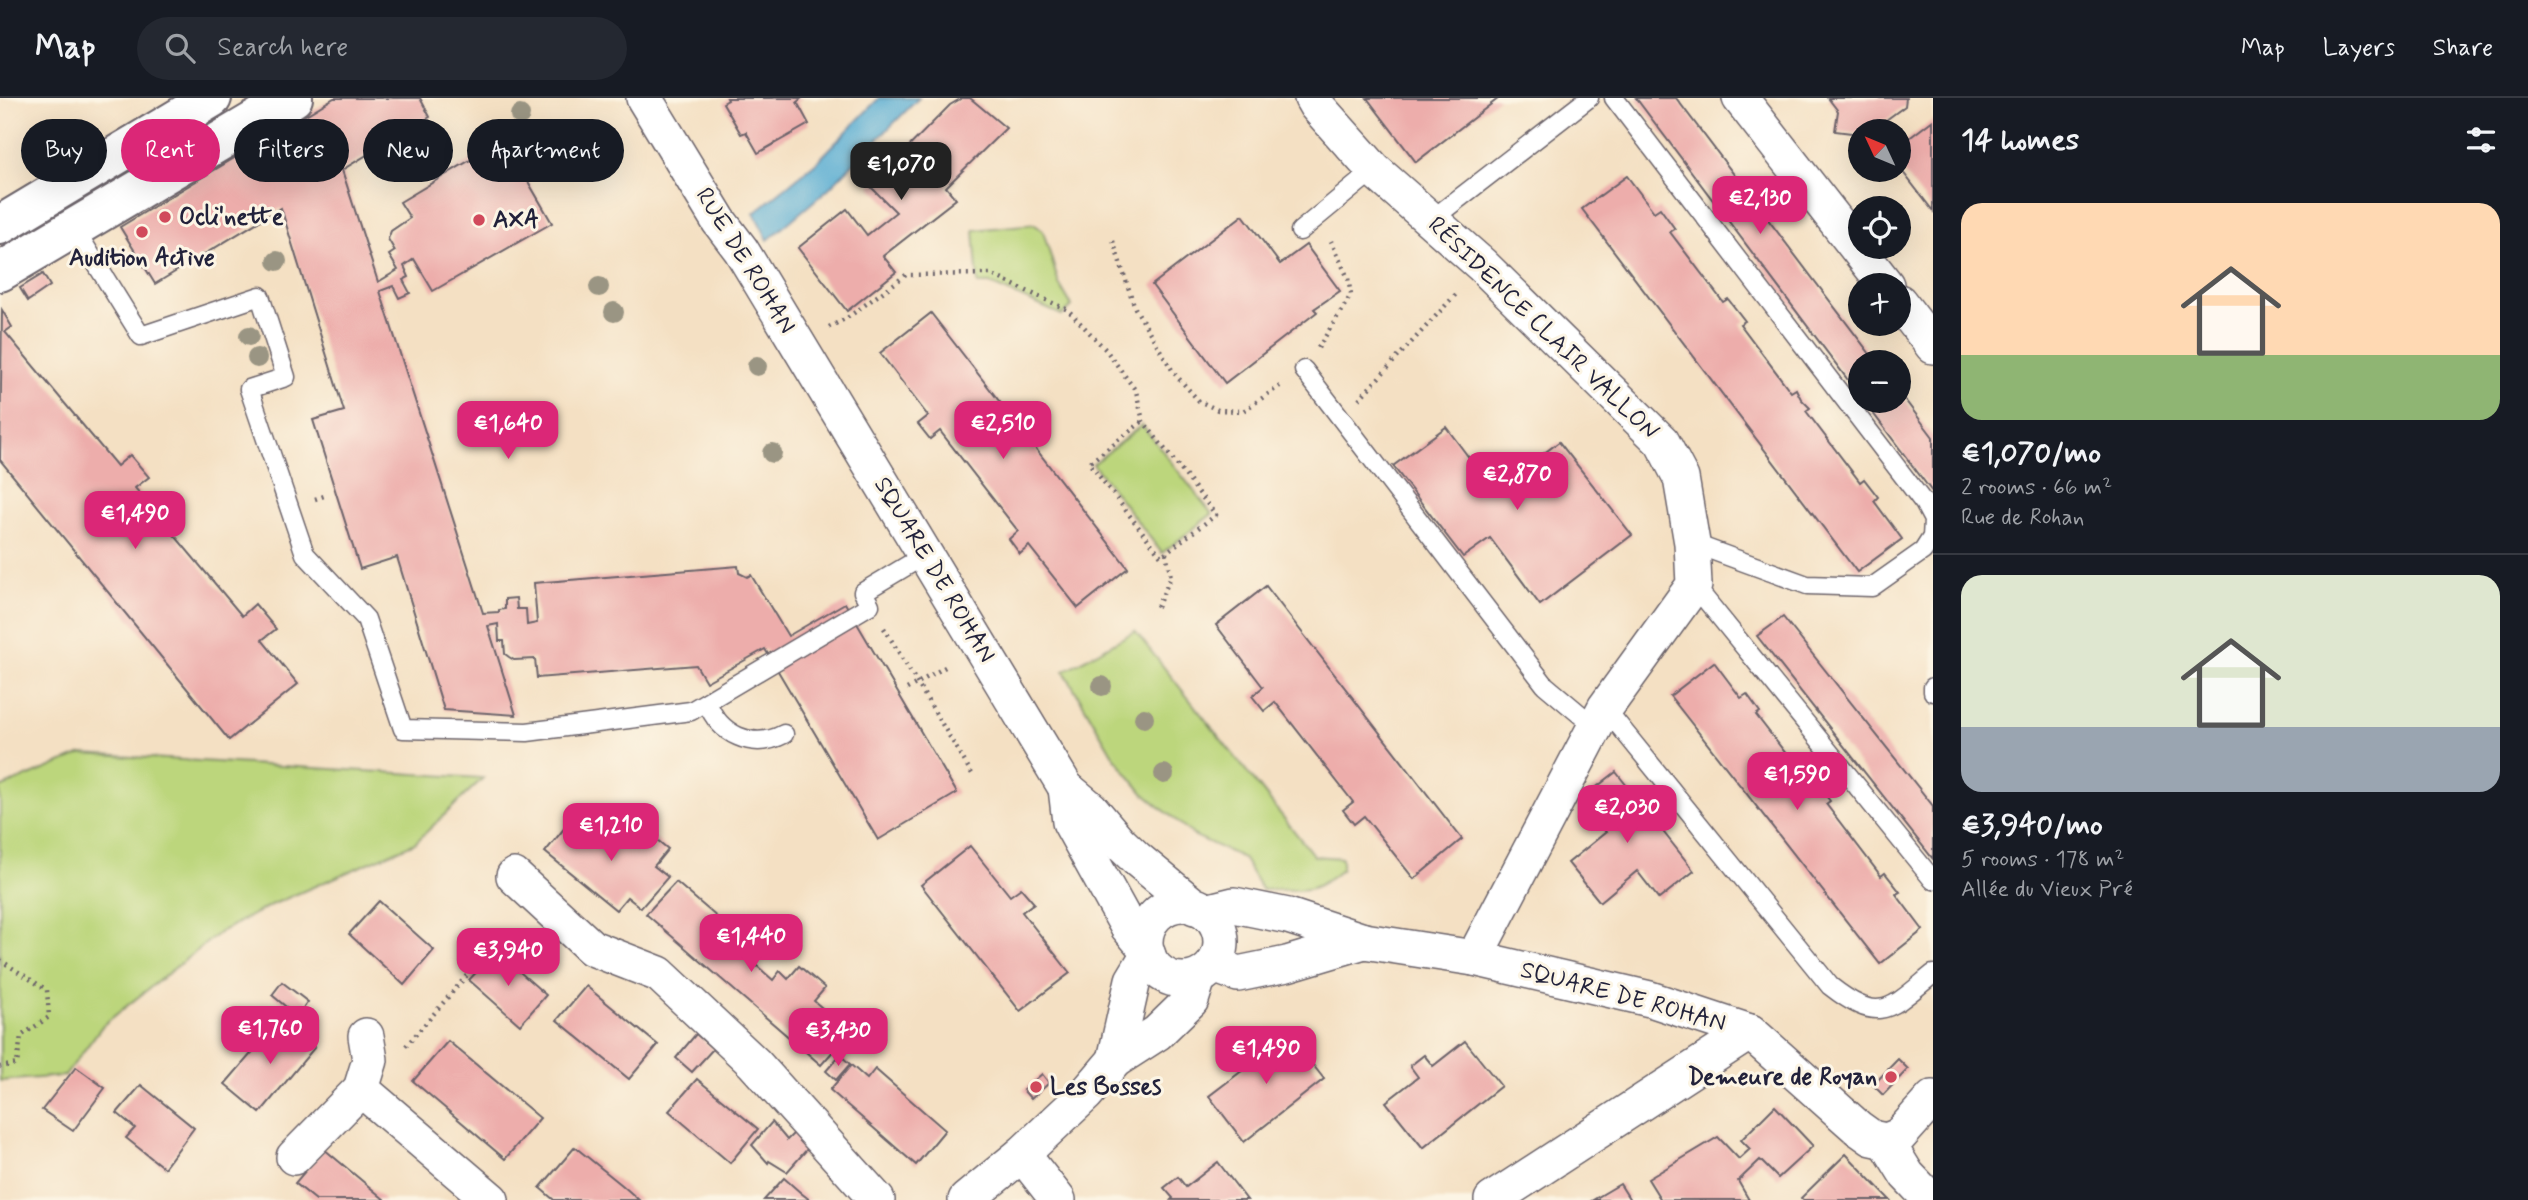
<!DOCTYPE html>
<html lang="en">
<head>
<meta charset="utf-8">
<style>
	body { margin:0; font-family:Mynerve,sans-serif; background:#242831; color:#f1f3f6; height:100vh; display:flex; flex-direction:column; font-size:26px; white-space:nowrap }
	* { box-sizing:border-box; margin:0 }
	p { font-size:23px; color:#9ea1a6 }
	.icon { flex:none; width:38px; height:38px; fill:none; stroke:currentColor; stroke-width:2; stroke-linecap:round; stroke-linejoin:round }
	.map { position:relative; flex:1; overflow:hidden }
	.drawer { display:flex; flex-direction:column; background:#171b24; width:595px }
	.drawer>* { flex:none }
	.banner { position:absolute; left:21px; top:21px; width:665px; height:63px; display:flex; gap:14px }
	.needle { width:46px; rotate:314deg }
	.fabs { position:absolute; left:1848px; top:21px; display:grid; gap:14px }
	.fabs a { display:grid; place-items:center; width:63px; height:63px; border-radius:50%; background:#171b24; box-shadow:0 7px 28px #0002; font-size:35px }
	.price { position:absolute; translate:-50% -60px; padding:0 16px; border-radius:14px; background:#db2777; color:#fff; font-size:23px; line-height:46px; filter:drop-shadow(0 2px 4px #0008) }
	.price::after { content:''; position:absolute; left:50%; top:42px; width:21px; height:16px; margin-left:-10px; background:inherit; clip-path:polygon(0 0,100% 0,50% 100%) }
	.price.selected { background:#222; color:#fff }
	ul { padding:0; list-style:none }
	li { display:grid; align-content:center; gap:14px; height:371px; padding:0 28px }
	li+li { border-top:2px solid #363941 }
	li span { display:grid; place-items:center; height:217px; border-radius:21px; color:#555 }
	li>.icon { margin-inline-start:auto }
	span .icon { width:126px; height:126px; fill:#fffc; stroke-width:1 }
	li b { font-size:30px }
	h2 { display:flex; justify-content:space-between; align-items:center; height:84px; padding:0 28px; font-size:30px }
	.pill { padding:0 24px; border-radius:32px; background:#171b24; box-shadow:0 7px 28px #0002; font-size:24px; line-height:63px }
	.pill.selected { background:#db2777; color:#fff }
	header { display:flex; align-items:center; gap:42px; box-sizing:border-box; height:98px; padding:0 35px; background:#171b24; border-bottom:2px solid #363941 }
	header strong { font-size:33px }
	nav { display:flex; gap:38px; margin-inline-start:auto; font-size:24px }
	.search { width:490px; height:63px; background:#242831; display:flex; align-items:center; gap:18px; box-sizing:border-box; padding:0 24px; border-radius:38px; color:#9ea1a6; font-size:26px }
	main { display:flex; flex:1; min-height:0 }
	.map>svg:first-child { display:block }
	.green { fill:#bcd67b; stroke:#6f7c5b; stroke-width:2 }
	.water { fill:#55abd2; stroke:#3c6686; stroke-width:2 }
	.building { fill:#edadab }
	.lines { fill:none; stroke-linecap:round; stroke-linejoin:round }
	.service-casing { stroke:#6c646b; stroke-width:21 }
	.minor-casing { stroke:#6c646b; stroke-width:38 }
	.secondary-casing { stroke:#6c646b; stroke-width:42 }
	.path { stroke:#6c646b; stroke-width:4.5; stroke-dasharray:2 5; stroke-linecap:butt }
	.service { stroke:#fff; stroke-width:18 }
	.minor { stroke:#fff; stroke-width:35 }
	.secondary { stroke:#fff; stroke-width:38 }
	.tree { fill:#9a9583 }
	.poi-dot { fill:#d1495b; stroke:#fcf5e5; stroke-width:2.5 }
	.labels { text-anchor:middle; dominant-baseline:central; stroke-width:6; stroke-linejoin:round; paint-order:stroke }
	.poi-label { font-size:24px; font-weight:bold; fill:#22223b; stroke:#fcf5e5; text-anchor:start }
	.street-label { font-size:24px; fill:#22223b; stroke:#fcf5e5 }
</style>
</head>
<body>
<header>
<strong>Map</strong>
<div class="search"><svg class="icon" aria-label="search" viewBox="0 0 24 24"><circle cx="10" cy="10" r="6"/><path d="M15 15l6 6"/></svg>Search here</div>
<nav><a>Map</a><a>Layers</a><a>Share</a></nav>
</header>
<main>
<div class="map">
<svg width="1933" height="1102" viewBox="0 0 1933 1102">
	<rect width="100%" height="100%" fill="#fcf5e5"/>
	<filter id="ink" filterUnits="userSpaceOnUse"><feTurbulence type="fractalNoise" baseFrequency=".0143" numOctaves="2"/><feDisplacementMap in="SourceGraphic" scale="14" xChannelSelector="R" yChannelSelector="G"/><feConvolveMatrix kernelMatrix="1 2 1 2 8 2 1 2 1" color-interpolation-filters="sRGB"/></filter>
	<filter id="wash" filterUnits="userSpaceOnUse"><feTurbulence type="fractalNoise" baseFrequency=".00686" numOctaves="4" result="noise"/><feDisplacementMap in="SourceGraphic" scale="28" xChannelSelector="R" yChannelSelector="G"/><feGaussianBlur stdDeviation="1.57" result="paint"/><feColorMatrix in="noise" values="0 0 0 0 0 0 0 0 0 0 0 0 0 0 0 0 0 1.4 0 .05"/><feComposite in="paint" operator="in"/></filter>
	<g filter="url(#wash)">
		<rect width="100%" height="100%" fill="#f4e0c3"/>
		<g class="green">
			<polygon points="1034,126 1043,133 1059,186 1072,208 1062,217 990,186 978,186 974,132"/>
			<polygon points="1142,327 1212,416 1162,455 1093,366"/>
			<path d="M1135,533l179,225 28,2v11c-35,30 -40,18 -80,21l-19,-32 -48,-22 -52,-43 -29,-36 -50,-86z"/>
			<polygon points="82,656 483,680 415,745 269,808 220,834 103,927 65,978 0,983 0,690"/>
		</g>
		<polygon class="water" points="879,0 919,0 827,92 768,142 754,115 818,63"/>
		<g id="blocks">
			<g class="building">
				<polygon points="334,0 420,0 430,19 342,72 378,184 398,172 389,157 395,153 388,141 391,133 410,120 400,104 504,42 552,125 433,193 414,161 404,168 409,179 403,182 410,195 399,200 393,188 380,193 483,515 499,514 499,512 505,511 505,501 516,500 517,511 526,511 527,527 537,525 534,485 738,468 739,475 747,479 751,477 788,538 845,505 957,695 878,742 765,551 706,584 696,567 537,580 535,561 514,562 509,559 505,556 504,543 499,543 498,526 488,528 516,617 444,612 397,459 360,471 313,322 344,313 281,110 155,186 120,129"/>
				<polygon points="727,0 802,0 797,4 809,26 758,55 746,34 741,36 723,5 728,2"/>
				<polygon points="962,0 970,0 1006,30 946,89 956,101 883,158 896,174 847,213 798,150 847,111 867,137 896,114 870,88 950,7"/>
				<polygon points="1367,0 1499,0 1416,64"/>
				<polygon points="1636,0 1676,0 1876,264 1860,264 1860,298"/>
				<polygon points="1828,0 1906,0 1905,8 1886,22 1878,22 1860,33 1860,36 1835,33 1838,13"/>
				<polygon points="1933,22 1933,113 1899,69 1899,48"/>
				<polygon points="1627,78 1654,114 1660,110 1675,131 1670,134 1723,204 1728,201 1745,223 1740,226 1791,294 1796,291 1801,301 1810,310 1806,313 1860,384 1864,381 1878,399 1874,403 1902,441 1857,474 1582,111"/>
				<polygon points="1243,117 1280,166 1306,147 1340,193 1314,211 1317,214 1225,285 1152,187"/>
				<polygon points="43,176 50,188 28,203 20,190"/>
				<polygon points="2,212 12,229 5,234 117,368 130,357 149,379 135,390 242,518 255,506 276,531 262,542 298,586 229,642 0,362"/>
				<polygon points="931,215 1128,470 1078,510 1029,448 1020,456 1009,441 1018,433 940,333 930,341 918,326 928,318 880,255"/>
				<polygon points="1899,294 1933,339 1933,395 1864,303 1899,303"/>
				<polygon points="1446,329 1494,393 1559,344 1632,437 1540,507 1490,440 1463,459 1393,368"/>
				<polygon points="1266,488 1462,741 1414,781 1364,718 1354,726 1343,712 1353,704 1275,604 1264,613 1252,598 1263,589 1216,527"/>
				<polygon points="1783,519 1933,708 1933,761 1757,538"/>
				<polygon points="1714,564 1741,600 1747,596 1760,614 1756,617 1811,688 1816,685 1830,703 1826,706 1881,778 1885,775 1900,794 1896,796 1923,832 1880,866 1670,598"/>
				<polygon points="1616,674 1694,773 1659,801 1637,773 1600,804 1568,765 1606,734 1580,702"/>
				<polygon points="571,722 587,736 597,723 624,746 639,727 668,751 654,768 668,779 641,810 627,799 616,812 545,754"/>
				<polygon points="970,748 1010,798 1021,790 1034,805 1022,814 1070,875 1020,913 921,787"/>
				<polygon points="676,784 746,844 739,852 773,882 780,873 788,881 799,868 825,890 814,903 850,934 821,967 646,816"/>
				<polygon points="379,803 434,852 404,887 349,836"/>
				<polygon points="496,853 546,897 520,927 469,882"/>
				<polygon points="282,884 308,904 297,918 272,897"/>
				<polygon points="586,888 658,947 629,981 557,922"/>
				<polygon points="281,921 315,949 260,1015 225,986"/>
				<polygon points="1288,935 1324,981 1244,1044 1209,998 1243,972 1234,960 1248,949 1257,960"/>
				<polygon points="696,936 713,951 692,974 676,960"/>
				<polygon points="448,943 540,1020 505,1061 413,983"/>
				<polygon points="1465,943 1501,988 1423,1050 1386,1004 1418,979 1410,968 1424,957 1433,968"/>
				<polygon points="840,957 850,966 836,982 826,973"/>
				<polygon points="1898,961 1908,971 1883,997 1873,987"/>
				<polygon points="851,967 867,981 875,971 945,1032 916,1067 830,992"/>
				<polygon points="76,969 105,990 73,1033 42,1012"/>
				<polygon points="1042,976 1049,985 1031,1001 1023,992"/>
				<polygon points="697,981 758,1031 730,1065 669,1013"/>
				<polygon points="141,987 194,1030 164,1070 126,1040 135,1030 117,1015"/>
				<polygon points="1775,1008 1813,1048 1778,1080 1760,1062 1738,1083 1749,1102 1661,1102 1648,1081 1718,1039 1739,1061 1750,1051 1741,1042"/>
				<polygon points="772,1024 787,1042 795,1034 809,1049 787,1074 769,1063 768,1065 752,1047"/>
				<polygon points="575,1049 622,1087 639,1102 554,1102 540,1090"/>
				<polygon points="324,1051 385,1102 316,1102 295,1085"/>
				<polygon points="1846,1056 1866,1077 1890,1102 1803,1102 1801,1100"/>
				<polygon points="1218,1064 1247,1102 1171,1102 1173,1100 1164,1090 1178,1079 1186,1089"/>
				<polygon points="784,1080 801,1095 810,1102 764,1102"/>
				<polygon points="1620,1086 1630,1102 1593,1102"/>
			</g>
		</g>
	</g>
	<g filter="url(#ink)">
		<use href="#blocks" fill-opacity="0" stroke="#6c646b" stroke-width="2"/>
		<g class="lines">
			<g class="service-casing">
				<g id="service">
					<polyline points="1614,0 1924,405 1933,422 1932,439 1923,453 1872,489 1807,487 1692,445"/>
					<polyline points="1431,122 1589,0"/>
					<polyline points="74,130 141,238 260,198 286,279 249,291 305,456 366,521 403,631 527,634 691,613 870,507 863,494 925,457"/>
					<polyline points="1300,133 1374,72"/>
					<polyline points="1304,272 1545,587 1595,629"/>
					<polyline points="1694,487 1933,782"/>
					<polyline points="1933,589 1933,594"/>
					<path d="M707,604c12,32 45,49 77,32"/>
					<path d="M1605,610l225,278c50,39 59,24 103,-12"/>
				</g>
			</g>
			<g class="minor-casing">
				<g id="minor">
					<polyline points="644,0 719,123 741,152 1066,690 1091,711 1119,744 1137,761 1195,809"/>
					<polyline points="1312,0 1316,7 1374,72 1482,167 1662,344 1681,380 1692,445 1694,487 1605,610 1474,860"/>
					<polyline points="1740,0 1886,187"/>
					<polyline points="1899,204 1933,248"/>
					<polyline points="1066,690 1070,724 1128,829 1145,849"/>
					<polyline points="514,778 592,850 659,876 754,965 877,1102"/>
					<circle cx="1183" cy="844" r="38"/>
					<polyline points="1206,814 1234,807 1288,818 1364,843 1474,860 1650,901 1750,934 1858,1030 1872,1040 1886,1043"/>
					<polyline points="1214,867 1238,876 1287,866 1364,843"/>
					<polyline points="1115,962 1133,882 1148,857"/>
					<polyline points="361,991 491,1102"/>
					<polyline points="1886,1043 1907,1077 1931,1102"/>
					<polyline points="1886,1043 1899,1038 1933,1000"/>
					<polyline points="1022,1056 1058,1102"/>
					<polyline points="294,1059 361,991 370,962 366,938"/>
					<polyline points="966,1102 1022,1056 1086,996 1115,962 1157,935 1191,902 1198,880"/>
					<polyline points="1492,1102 1750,934"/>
				</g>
			</g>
			<g class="secondary-casing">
				<g id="secondary">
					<polyline points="0,127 212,0"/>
					<polyline points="0,174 293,0"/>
				</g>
			</g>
			<g class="path">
				<polyline points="1113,143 1135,210 1174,275 1199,303 1218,312 1243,313 1280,288"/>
				<polyline points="829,229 847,220 906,177 990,176 1068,212 1106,252 1136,293 1143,323 1216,417 1161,458 1089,365 1143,323"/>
				<polyline points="1318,250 1351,197 1348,180 1331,143"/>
				<polyline points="1359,301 1458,194"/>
				<polyline points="315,401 327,397"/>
				<polyline points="1157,509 1171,479 1166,455"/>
				<polyline points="884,530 974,679"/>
				<polyline points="907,591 947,568"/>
				<polyline points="0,862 47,892 49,919 21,938 17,966 0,969"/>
				<polyline points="406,948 500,839"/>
			</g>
			<use href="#service" class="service"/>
			<use href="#minor" class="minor"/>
			<use href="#secondary" class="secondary"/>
		</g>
		<g class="tree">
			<circle cx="520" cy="17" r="10"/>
			<circle cx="277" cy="163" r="10"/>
			<circle cx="599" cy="189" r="10"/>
			<circle cx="614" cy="214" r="10"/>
			<circle cx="249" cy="238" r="10"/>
			<circle cx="257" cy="260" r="10"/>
			<circle cx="757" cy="268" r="10"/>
			<circle cx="772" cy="355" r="10"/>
			<circle cx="1102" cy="588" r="10"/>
			<circle cx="1144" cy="620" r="10"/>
			<circle cx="1164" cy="676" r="10"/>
		</g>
	</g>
	<g class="poi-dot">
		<circle cx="165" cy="119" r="7"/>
		<circle cx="479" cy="122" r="7"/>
		<circle cx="142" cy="134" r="7"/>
		<circle cx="1891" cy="979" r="7"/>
		<circle cx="1036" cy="989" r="7"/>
	</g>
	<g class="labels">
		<g class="poi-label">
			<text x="179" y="119">Ocli'nette</text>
			<text x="493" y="122">AXA</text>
			<text x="142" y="160" text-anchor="middle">Audition Active</text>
			<text x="1877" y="979" text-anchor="end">Demeure de Royan</text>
			<text x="1050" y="989">Les Bosses</text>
		</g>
		<g class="street-label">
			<text transform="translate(745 163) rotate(58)">RUE DE ROHAN</text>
			<text transform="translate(1543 231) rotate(44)">RÉSIDENCE CLAIR VALLON</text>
			<text transform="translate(934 472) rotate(59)">SQUARE DE ROHAN</text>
			<text transform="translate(1623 899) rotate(15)">SQUARE DE ROHAN</text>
		</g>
	</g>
</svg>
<div class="fabs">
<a><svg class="needle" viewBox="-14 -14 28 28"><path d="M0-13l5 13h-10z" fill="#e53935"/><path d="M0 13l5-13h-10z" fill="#9ea1a6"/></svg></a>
<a><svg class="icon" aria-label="locate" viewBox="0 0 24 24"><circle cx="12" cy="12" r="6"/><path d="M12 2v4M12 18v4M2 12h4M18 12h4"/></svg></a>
<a>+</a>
<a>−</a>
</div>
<b class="price selected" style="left:901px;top:104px">€1,070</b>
<b class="price" style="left:1760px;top:138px">€2,130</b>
<b class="price" style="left:508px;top:363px">€1,640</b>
<b class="price" style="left:1003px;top:363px">€2,510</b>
<b class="price" style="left:1517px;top:414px">€2,870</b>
<b class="price" style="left:135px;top:453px">€1,490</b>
<b class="price" style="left:1797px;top:714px">€1,590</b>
<b class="price" style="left:1627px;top:747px">€2,030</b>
<b class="price" style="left:611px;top:765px">€1,210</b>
<b class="price" style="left:751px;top:876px">€1,440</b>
<b class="price" style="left:508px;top:890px">€3,940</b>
<b class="price" style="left:270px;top:968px">€1,760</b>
<b class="price" style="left:838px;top:970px">€3,430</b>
<b class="price" style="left:1266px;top:988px">€1,490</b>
<div class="banner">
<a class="pill">Buy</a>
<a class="pill selected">Rent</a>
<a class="pill">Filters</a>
<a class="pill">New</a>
<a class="pill">Apartment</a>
</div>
</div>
<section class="drawer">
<h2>14 homes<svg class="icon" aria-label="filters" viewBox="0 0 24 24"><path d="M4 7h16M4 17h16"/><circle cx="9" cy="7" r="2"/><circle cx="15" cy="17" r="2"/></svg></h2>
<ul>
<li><span style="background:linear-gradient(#ffd9b3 70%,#8fb573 0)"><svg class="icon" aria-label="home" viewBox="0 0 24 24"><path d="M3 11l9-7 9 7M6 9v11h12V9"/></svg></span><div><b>€1,070/mo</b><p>2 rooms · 66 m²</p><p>Rue de Rohan</p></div></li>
<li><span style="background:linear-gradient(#dfe7d0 70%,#9aa5b1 0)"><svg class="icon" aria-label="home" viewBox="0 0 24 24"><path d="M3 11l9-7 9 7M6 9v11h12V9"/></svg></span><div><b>€3,940/mo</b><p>5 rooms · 178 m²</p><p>Allée du Vieux Pré</p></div></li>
</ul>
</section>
</main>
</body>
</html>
